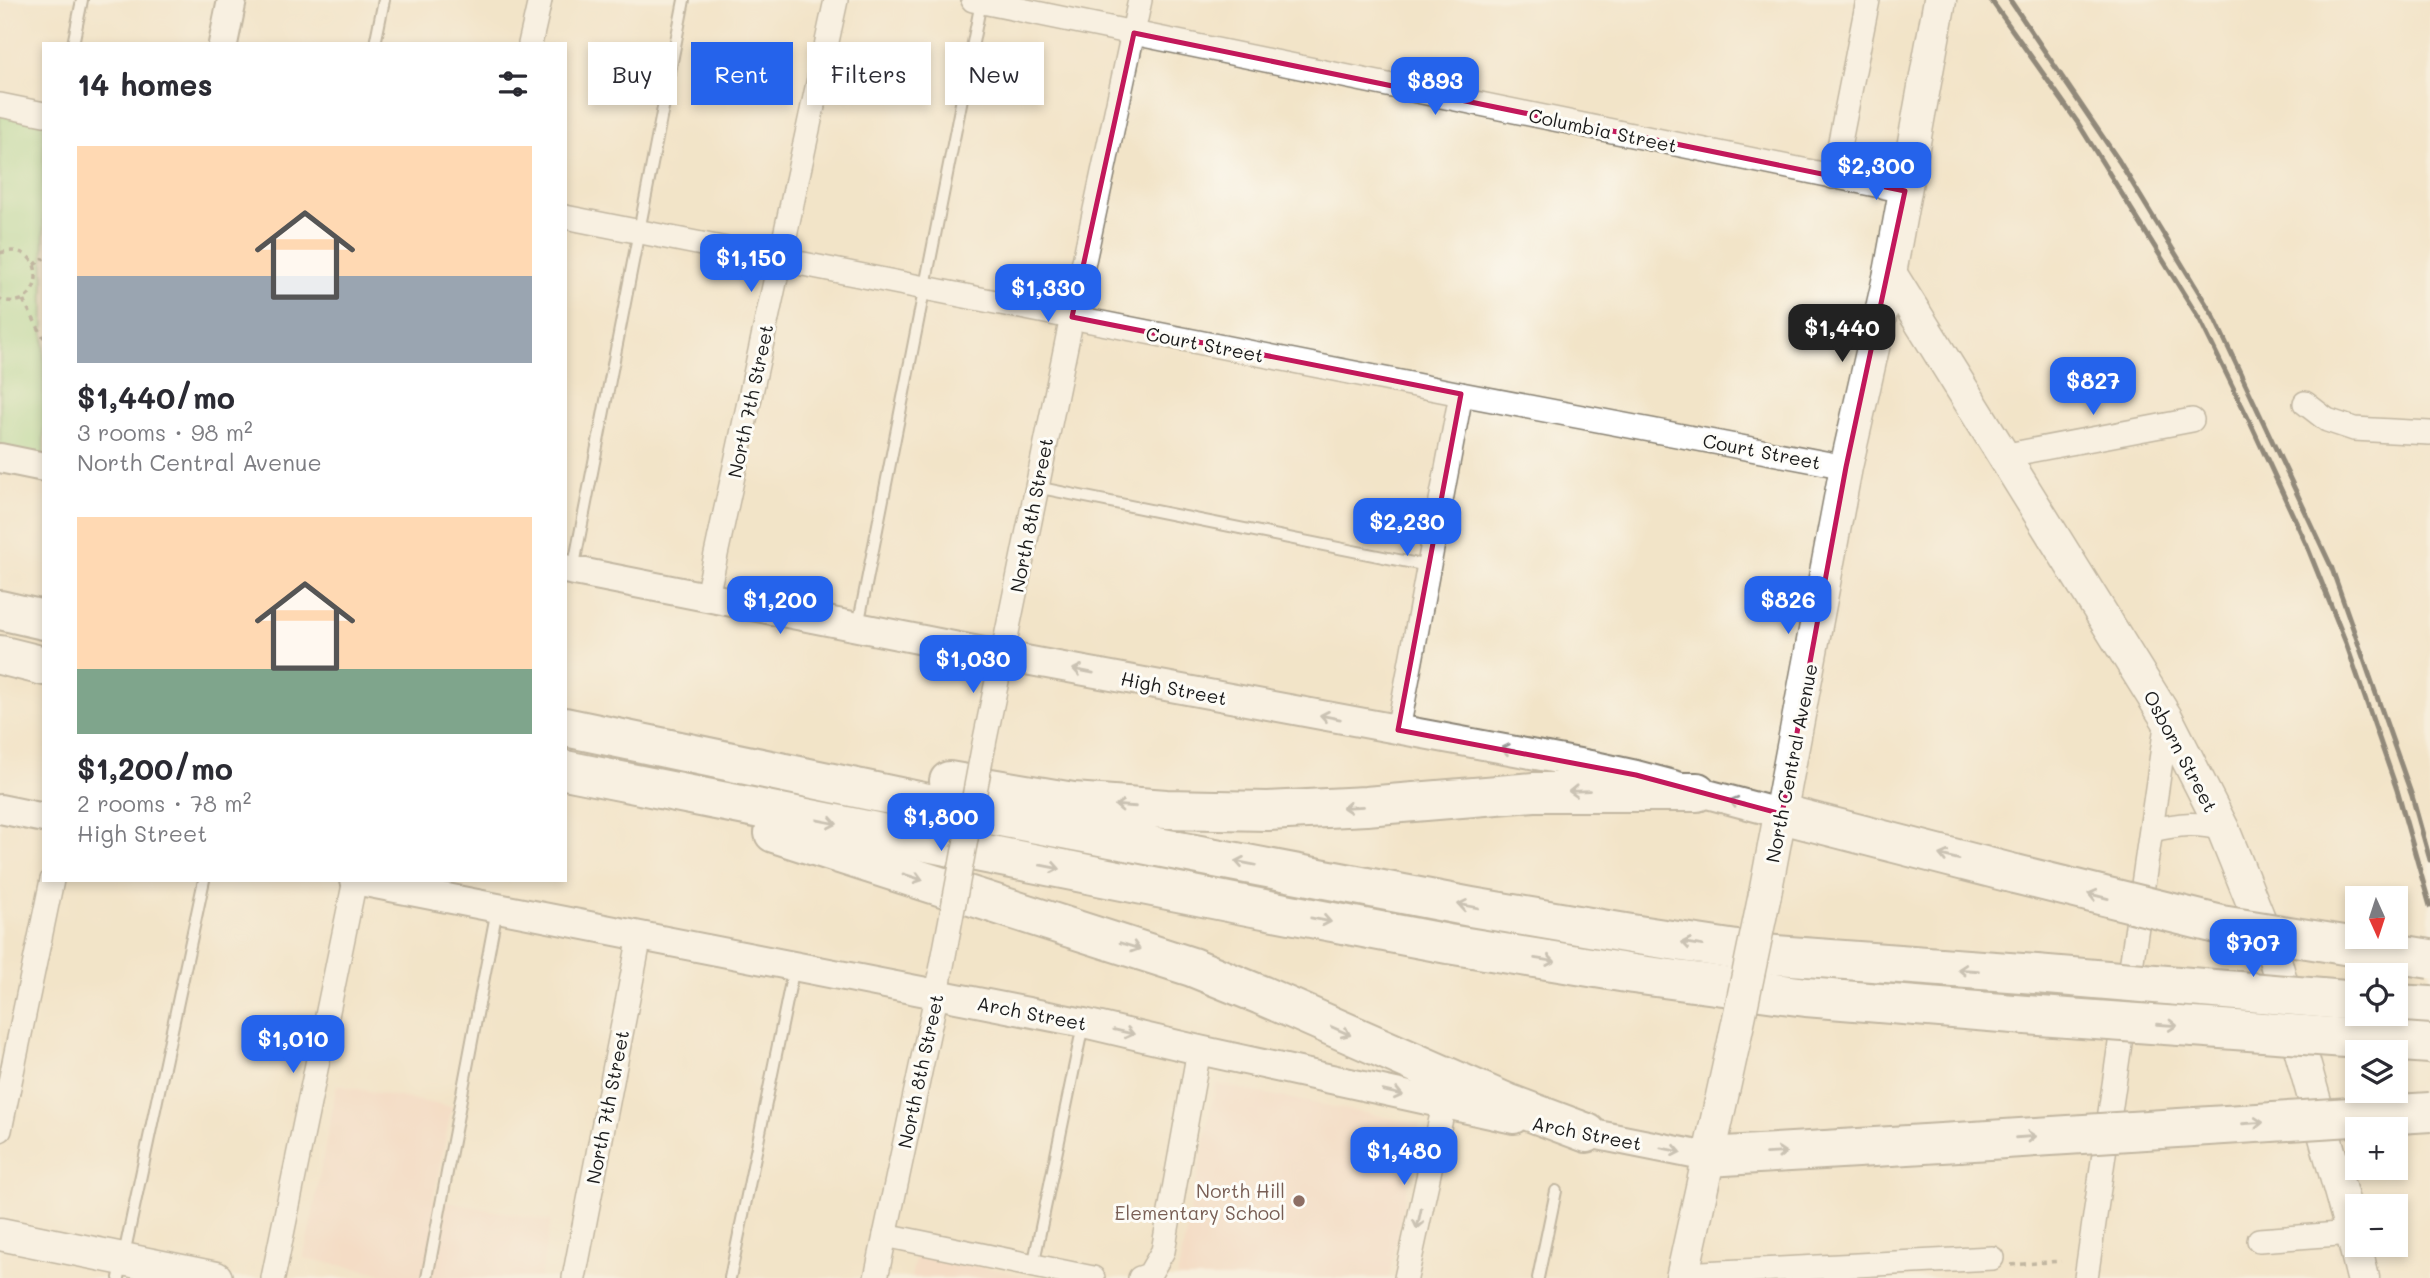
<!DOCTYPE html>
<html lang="en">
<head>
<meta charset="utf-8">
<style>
	body { margin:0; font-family:Mali,sans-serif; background:#f7f7f7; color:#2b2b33; height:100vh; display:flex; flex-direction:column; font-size:26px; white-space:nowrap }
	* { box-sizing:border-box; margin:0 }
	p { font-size:23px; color:#7c7c81 }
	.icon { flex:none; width:38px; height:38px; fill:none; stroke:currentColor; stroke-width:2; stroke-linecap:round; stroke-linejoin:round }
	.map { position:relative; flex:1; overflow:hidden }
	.panel { position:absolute; left:42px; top:42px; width:525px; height:840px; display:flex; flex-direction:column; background:#fff; border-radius:0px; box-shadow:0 4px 10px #0003 }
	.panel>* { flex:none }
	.top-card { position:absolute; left:588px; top:42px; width:665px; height:63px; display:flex; gap:14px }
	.needle { width:46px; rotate:177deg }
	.controls { position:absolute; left:2345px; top:886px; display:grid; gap:14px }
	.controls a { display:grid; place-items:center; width:63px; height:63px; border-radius:0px; background:#fff; box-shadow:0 4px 10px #0003; font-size:35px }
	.price { position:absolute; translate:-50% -60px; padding:0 16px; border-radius:14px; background:#2563eb; color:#fff; font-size:23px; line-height:46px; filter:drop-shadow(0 2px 4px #0008) }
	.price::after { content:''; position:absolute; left:50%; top:42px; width:21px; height:16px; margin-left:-10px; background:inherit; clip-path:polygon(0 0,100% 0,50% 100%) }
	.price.on { background:#222; color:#fff }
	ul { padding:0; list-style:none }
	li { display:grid; align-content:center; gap:14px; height:371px; padding:0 35px }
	li span { display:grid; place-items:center; height:217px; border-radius:0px; color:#555 }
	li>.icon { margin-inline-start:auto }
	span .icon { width:126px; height:126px; fill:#fffc; stroke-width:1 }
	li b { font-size:30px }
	h2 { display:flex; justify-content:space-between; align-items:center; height:84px; padding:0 35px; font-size:30px }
	.pill { padding:0 24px; border-radius:0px; background:#fff; box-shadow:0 4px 10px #0003; font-size:24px; line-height:63px }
	.pill.on { background:#2563eb; color:#fff }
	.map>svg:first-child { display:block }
	.built { fill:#f5d3c1 }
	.green { fill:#9cd88c; stroke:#5c7a54; stroke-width:2 }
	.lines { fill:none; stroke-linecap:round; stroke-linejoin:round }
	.service-casing { stroke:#878072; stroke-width:14 }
	.minor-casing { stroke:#878072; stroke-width:26 }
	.tertiary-casing { stroke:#878072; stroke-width:32 }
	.secondary-casing { stroke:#878072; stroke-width:35 }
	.motorway-casing { stroke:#878072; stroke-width:42 }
	.path { stroke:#878072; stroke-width:3.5; stroke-dasharray:5 5; stroke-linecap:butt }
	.service { stroke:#fff; stroke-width:10 }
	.minor { stroke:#fff; stroke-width:23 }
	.tertiary { stroke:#fff; stroke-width:28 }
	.secondary { stroke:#fff; stroke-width:32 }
	.motorway { stroke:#fff; stroke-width:38 }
	.rail { stroke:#1c1c1c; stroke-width:5 }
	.minor-bridge-casing { stroke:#878072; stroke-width:26; stroke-linecap:butt }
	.secondary-bridge-casing { stroke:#878072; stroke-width:35; stroke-linecap:butt }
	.motorway-bridge-casing { stroke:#878072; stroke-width:42; stroke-linecap:butt }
	.minor-bridge { stroke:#fff; stroke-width:23 }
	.secondary-bridge { stroke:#fff; stroke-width:32 }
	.motorway-bridge { stroke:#fff; stroke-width:38 }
	.oneway { stroke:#999 }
	.marked { fill:none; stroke:#c2185b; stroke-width:5; stroke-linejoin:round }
	.education-dot { fill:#8d6e63; stroke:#fdfcf7; stroke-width:2.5 }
	.labels { text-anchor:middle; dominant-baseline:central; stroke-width:6; stroke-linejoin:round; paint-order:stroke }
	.street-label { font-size:19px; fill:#1c1c1c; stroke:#fdfcf7 }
	.education-label { font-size:19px; fill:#785e54; stroke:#fdfcf7; text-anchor:end }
</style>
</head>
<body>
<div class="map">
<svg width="2430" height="1278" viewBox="0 0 2430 1278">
	<rect width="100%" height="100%" fill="#fdfcf7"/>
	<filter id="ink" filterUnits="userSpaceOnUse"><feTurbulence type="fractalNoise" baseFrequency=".0143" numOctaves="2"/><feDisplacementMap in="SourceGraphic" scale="14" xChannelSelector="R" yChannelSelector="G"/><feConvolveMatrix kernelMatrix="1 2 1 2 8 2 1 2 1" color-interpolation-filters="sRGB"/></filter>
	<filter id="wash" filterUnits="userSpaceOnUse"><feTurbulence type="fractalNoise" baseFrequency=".00686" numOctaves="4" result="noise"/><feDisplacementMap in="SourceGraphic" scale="28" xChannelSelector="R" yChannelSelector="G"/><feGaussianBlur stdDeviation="1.57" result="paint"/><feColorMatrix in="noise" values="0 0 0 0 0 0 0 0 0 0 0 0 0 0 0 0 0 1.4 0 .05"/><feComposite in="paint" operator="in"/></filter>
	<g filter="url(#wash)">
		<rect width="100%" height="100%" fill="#f2e4c8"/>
		<g class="built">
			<polygon points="1216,1084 1420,1124 1389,1278 1177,1278"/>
			<polygon points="337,1085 452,1107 433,1199 551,1221 540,1278 405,1278 304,1258"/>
			<polygon points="916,1254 1038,1278 911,1278"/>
		</g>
		<polygon class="green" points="0,105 44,114 44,467 0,458"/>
	</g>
	<g filter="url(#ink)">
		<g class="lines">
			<g class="service-casing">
				<g id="service">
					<polyline points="73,44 82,0"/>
					<polyline points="375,44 384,0"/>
					<polyline points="1036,487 1428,566"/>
					<polyline points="573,570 684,0"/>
					<polyline points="858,626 981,2"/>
					<polyline points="1033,1266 1083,1025"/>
					<polyline points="119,1278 204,880"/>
					<polyline points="427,1278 497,909"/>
					<polyline points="730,1278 794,967"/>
					<polyline points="1538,1278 1556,1191"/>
				</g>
			</g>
			<g class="minor-casing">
				<g id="minor">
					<polyline points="973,0 1905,191"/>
					<polyline points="530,44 540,0"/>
					<polyline points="0,105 44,114"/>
					<polyline points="1833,177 1868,0"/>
					<polyline points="565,217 1461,394 1846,467"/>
					<polyline points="2305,403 2327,420 2354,429 2430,433"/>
					<polyline points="2002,456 2192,420"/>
					<polyline points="707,596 836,0"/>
					<polyline points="1398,730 1461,394"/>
					<polyline points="984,744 1072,317 1140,0"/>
					<path d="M2152,830c28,-6 43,-8 71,-1"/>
					<polyline points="0,1130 52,880"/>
					<polyline points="885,1235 1093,1278"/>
					<polyline points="2259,1240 2352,1233"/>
					<polyline points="1683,1274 1992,1258"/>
					<polyline points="273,1278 355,880"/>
					<polyline points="574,1278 640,936"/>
					<polyline points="876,1278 940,978"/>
					<polyline points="1140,1278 1149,1275 1163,1251 1199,1050"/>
					<polyline points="1406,1278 1444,1105"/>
					<polyline points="2086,1278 2167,719"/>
				</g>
			</g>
			<g class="tertiary-casing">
				<g id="tertiary">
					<polyline points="223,44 232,0"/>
					<polyline points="0,458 44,467"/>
					<polyline points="565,569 1004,656 1590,765 1636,775 1782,814"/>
					<polyline points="0,809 44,818"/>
					<polyline points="355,880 1084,1023 1199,1050 1514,1119"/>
					<polyline points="1568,1129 1708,1157"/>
				</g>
			</g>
			<g class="secondary-casing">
				<g id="secondary">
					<polyline points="1890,273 2167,719 2223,829 2274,956 2352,1233 2363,1278"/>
					<polyline points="1765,894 1846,467 1890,273 1940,0"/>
					<polyline points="0,1234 216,1278"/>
					<polyline points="1682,1278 1734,1042"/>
				</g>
			</g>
			<g class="motorway-casing">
				<g id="motorway">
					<polyline points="0,610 44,620"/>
					<polyline points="0,655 44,666"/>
					<polyline points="565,727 933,804 1471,907 1631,934 1763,954 2036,974"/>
					<polyline points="565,770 1248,906 1448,944 1633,974 1806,997 2026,1015"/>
					<polyline points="949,781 1073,802 1166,809 1268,811 1366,806 1534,792 1697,792"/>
					<polyline points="1782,814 2015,874"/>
					<polyline points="774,833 1192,967 1261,995 1507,1103 1587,1133"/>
					<polyline points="2396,1004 2430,1006"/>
					<polyline points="1708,1157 1958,1142"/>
				</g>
			</g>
			<g class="path">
				<path d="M0,253c50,-15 46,63 0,46"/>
				<polyline points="34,265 44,258"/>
				<polyline points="23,300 44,338"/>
				<polyline points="2011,1265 2061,1261"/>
			</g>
			<use href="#service" class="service"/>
			<use href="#minor" class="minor"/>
			<use href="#tertiary" class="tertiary"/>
			<use href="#secondary" class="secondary"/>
			<use href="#motorway" class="motorway"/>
			<g class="rail">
				<polyline points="1991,0 2078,123 2200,320 2249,420 2307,546 2346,643 2397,790 2430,906"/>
				<polyline points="2010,0 2119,161 2214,317 2331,566 2412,796 2430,860"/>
			</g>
			<g class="minor-bridge-casing">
				<polyline id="minor-bridge" points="941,971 984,744"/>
			</g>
			<g class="secondary-bridge-casing">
				<polyline id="secondary-bridge" points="1734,1042 1765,894"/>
			</g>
			<g class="motorway-bridge-casing">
				<g id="motorway-bridge">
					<polyline points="2015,874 2221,925 2430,959"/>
					<polyline points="2036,974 2357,1001"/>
					<polyline points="2026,1015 2430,1044"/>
					<polyline points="1958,1142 2430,1112"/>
				</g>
			</g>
			<use href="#minor-bridge" class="minor-bridge"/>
			<use href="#secondary-bridge" class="secondary-bridge"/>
			<use href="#motorway-bridge" class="motorway-bridge"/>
		</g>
		<defs><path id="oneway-shaft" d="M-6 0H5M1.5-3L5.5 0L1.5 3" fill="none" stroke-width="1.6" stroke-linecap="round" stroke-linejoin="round" transform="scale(1.75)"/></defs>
		<g class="oneway">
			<use href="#oneway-shaft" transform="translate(1083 671) rotate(-169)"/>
			<use href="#oneway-shaft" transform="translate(1330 717) rotate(-169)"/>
			<use href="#oneway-shaft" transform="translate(1511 750) rotate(-170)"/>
			<use href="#oneway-shaft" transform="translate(1579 791) rotate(178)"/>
			<use href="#oneway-shaft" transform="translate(1739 803) rotate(-165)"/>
			<use href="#oneway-shaft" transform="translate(1125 806) rotate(-176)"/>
			<use href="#oneway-shaft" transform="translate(1353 807) rotate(177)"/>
			<use href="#oneway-shaft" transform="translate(827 822) rotate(11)"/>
			<use href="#oneway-shaft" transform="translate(1949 857) rotate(-166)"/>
			<use href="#oneway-shaft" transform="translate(1245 863) rotate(-169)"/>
			<use href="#oneway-shaft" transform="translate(1050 867) rotate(11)"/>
			<use href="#oneway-shaft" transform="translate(913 877) rotate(17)"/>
			<use href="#oneway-shaft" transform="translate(2098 896) rotate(-166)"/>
			<use href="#oneway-shaft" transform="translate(1468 906) rotate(-170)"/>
			<use href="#oneway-shaft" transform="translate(1321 920) rotate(11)"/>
			<use href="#oneway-shaft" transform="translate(1692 944) rotate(-171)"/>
			<use href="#oneway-shaft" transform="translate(1130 946) rotate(18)"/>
			<use href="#oneway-shaft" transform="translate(1545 960) rotate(9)"/>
			<use href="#oneway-shaft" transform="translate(1968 970) rotate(-176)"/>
			<use href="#oneway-shaft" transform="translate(2167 1025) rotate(4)"/>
			<use href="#oneway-shaft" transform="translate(1341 1031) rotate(24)"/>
			<use href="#oneway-shaft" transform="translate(1124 1032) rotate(13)"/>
			<use href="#oneway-shaft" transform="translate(1393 1093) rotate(13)"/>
			<use href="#oneway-shaft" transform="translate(2253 1123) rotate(-4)"/>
			<use href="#oneway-shaft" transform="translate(2026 1137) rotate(-4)"/>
			<use href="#oneway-shaft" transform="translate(1671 1150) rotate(11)"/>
			<use href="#oneway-shaft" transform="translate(1776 1153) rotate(-3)"/>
			<use href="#oneway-shaft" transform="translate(1419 1219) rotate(102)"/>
		</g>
	</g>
	<path d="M0 0H2430V1278H0ZM1134,33l771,158 -59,276 -64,347 -146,-39 -238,-45 63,-336 -389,-77z" fill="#f2e4c8" fill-opacity=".55" fill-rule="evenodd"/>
	<path class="marked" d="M1134,33l771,158 -59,276 -64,347 -146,-39 -238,-45 63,-336 -389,-77z"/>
	<circle class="education-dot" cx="1299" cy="1201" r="7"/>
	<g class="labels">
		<g class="street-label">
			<text transform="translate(1603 130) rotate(12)">Columbia Street</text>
			<text transform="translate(1205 344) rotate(11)">Court Street</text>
			<text transform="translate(750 401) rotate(-78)">North 7th Street</text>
			<text transform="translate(1762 451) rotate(11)">Court Street</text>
			<text transform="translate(1031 515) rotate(-79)">North 8th Street</text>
			<text transform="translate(1174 688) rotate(11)">High Street</text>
			<text transform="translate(2181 751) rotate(62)">Osborn Street</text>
			<text transform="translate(1791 763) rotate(-79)">North Central Avenue</text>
			<text transform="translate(1032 1013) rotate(11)">Arch Street</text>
			<text transform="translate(920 1071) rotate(-78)">North 8th Street</text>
			<text transform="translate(607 1107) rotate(-79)">North 7th Street</text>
			<text transform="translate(1587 1133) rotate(11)">Arch Street</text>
		</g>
		<g class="education-label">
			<text x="1285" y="1190">North Hill<tspan x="1285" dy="22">Elementary School</tspan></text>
		</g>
	</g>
</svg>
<div class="controls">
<a><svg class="needle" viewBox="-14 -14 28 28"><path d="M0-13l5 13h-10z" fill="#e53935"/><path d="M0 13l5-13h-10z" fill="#7c7c81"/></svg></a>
<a><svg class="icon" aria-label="locate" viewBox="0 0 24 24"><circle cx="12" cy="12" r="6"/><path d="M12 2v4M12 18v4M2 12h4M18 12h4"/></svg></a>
<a><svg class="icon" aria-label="layers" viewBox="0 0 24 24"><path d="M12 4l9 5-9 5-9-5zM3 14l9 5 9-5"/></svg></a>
<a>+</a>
<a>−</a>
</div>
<b class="price" style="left:1435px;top:117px">$893</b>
<b class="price" style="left:1876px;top:202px">$2,300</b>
<b class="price" style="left:751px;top:294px">$1,150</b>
<b class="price" style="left:1048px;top:324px">$1,330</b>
<b class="price on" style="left:1842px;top:364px">$1,440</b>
<b class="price" style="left:2093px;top:417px">$827</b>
<b class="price" style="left:1407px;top:558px">$2,230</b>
<b class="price" style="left:780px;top:636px">$1,200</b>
<b class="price" style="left:1788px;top:636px">$826</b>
<b class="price" style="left:973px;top:695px">$1,030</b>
<b class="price" style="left:941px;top:853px">$1,800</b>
<b class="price" style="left:2253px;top:979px">$707</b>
<b class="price" style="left:293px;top:1075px">$1,010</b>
<b class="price" style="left:1404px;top:1187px">$1,480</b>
<div class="top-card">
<a class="pill">Buy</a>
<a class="pill on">Rent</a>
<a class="pill">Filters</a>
<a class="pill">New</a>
</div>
<section class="panel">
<h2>14 homes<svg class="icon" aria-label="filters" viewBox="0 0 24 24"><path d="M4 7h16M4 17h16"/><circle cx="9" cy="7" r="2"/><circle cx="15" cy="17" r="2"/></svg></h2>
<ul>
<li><span style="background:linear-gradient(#ffd9b3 60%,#9aa5b1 0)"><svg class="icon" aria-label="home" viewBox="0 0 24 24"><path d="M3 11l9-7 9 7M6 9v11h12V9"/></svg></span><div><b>$1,440/mo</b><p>3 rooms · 98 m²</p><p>North Central Avenue</p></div></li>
<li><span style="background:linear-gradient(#ffd9b3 70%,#7fa58c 0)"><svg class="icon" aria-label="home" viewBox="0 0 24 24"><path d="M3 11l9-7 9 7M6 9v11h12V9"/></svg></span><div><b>$1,200/mo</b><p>2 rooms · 78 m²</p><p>High Street</p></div></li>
</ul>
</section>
</div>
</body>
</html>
